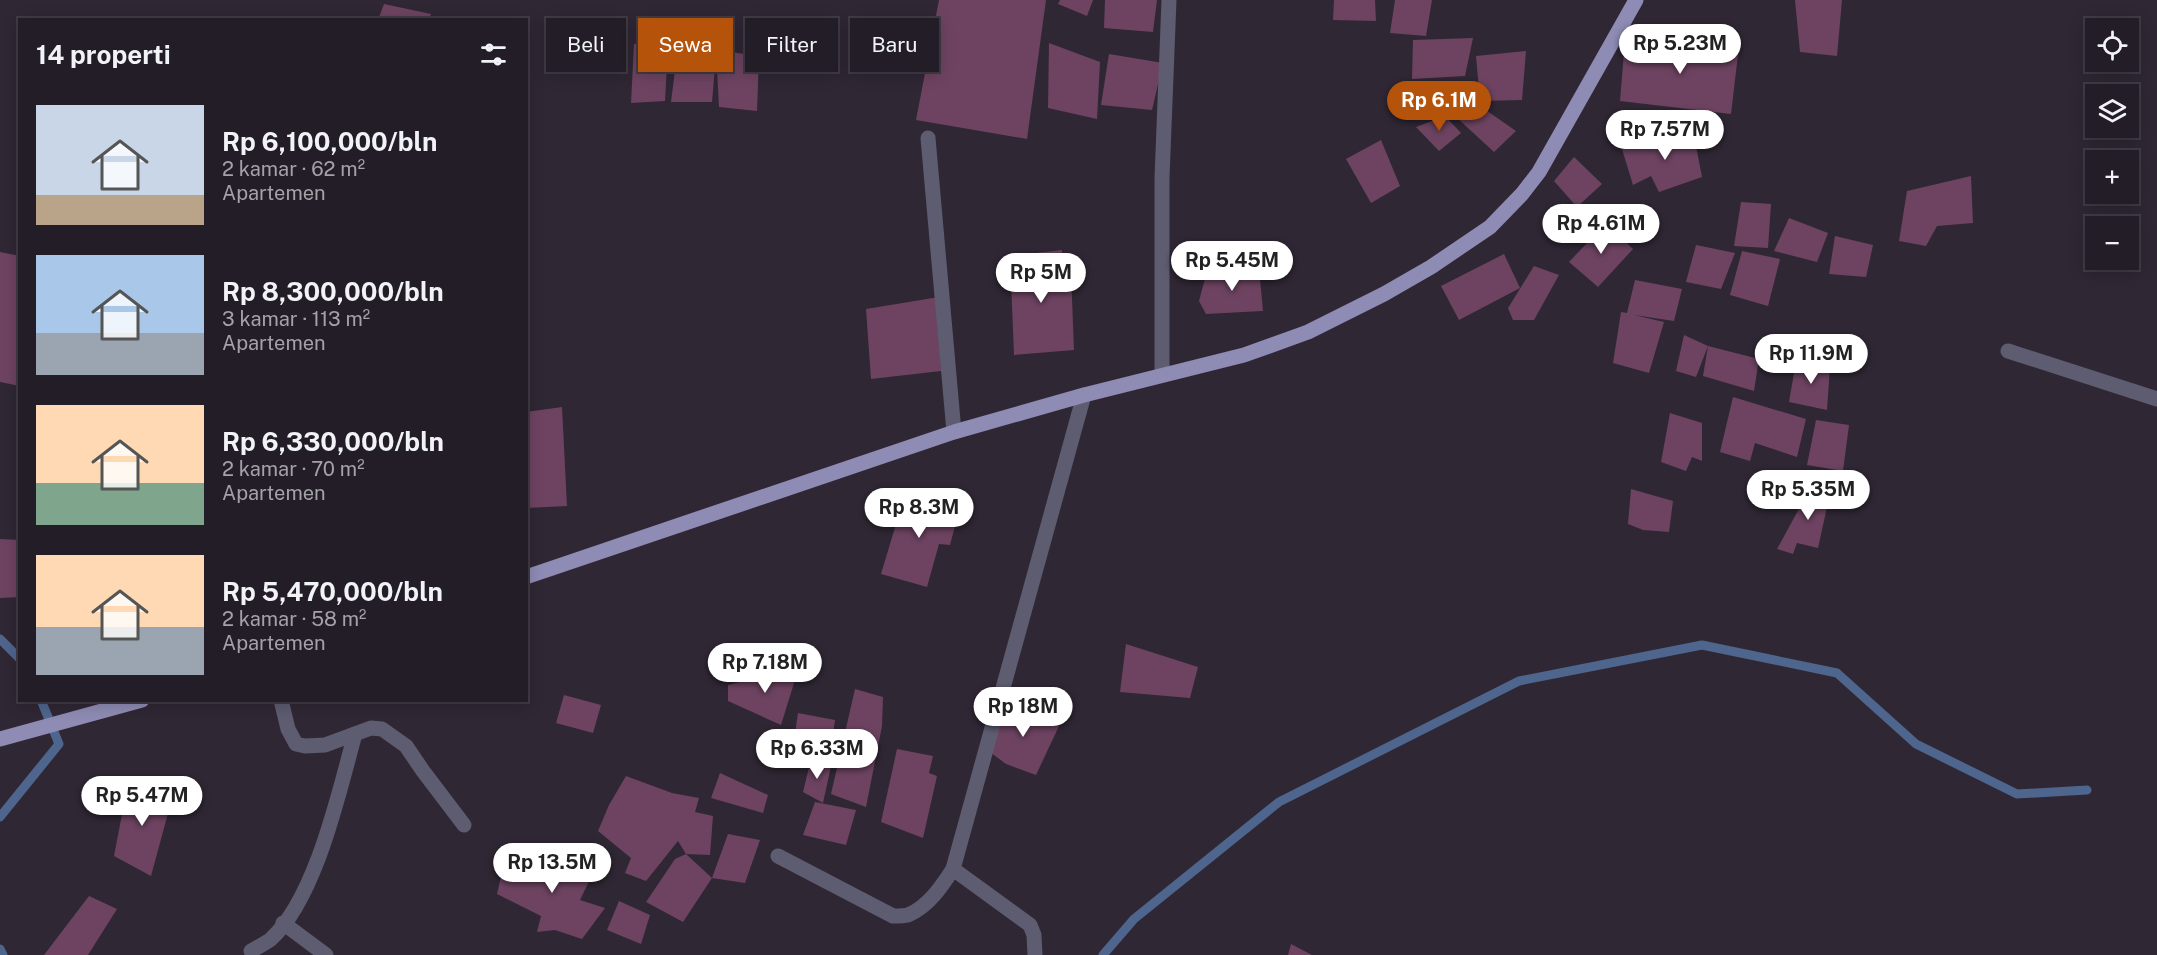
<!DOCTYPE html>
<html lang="id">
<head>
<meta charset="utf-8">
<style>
	body { margin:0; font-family:"Public Sans",sans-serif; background:#2b262f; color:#f1f3f6; height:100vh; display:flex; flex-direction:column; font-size:22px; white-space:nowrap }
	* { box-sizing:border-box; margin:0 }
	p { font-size:20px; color:#a3a2a7 }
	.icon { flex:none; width:33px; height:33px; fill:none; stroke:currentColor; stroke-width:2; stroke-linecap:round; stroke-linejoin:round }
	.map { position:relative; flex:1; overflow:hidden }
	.details { position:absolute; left:18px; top:18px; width:510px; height:684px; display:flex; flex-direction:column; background:#231d27; border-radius:0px; box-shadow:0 3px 15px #0003,0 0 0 2px #403b44 }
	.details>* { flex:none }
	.banner { position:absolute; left:546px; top:18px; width:570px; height:54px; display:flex; gap:12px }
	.fabs { position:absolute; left:2085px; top:18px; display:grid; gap:12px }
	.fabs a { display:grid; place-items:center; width:54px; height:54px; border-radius:0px; background:#231d27; box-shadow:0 3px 15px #0003,0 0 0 2px #403b44; font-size:30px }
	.price { position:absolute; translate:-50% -51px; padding:0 14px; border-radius:21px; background:#fff; color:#222; font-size:20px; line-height:39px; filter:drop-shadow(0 2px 3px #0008) }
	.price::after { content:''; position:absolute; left:50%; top:36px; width:18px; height:14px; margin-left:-9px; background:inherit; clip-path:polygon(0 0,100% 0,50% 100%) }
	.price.selected { background:#b45309; color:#fff }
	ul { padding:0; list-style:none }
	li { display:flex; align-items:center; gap:18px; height:150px; padding:0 18px }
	li span { display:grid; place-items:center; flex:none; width:168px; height:120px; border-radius:0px; color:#555 }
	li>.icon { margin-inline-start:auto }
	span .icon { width:72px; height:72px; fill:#fffc; stroke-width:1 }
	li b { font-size:26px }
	h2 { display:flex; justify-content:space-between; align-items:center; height:72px; padding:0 18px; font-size:26px }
	.tag { padding:0 21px; border-radius:0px; background:#231d27; box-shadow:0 3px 15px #0003,0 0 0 2px #403b44; font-size:21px; line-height:54px }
	.tag.selected { background:#b45309; color:#fff }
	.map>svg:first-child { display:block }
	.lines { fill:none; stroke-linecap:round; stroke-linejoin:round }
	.stream { stroke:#4e658d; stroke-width:9 }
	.building { fill:#6d4361 }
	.street { stroke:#5d5c70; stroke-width:15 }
	.primary { stroke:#8e8bb4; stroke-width:15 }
</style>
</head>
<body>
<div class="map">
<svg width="2157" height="955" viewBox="0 0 2157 955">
	<rect width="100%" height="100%" fill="#2f2734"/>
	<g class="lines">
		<g class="stream">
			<polyline points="0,639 20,659"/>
			<polyline points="0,817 59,744 41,700"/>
			<polyline points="0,949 3,955"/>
			<polyline points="1103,955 1134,919 1279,802 1519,681 1702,645 1837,673 1916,744 2017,794 2087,790"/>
		</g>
	</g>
	<g class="building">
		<polygon points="939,0 1046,0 1027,139 916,120"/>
		<polygon points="1060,0 1093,0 1087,16 1058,4"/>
		<polygon points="1105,0 1157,0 1153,32 1104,28"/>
		<polygon points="1334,0 1375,0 1376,21 1333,20"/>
		<polygon points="1395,0 1432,0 1426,36 1390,33"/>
		<polygon points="1795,0 1842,0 1837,56 1800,52"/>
		<polygon points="384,4 431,14 429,20 378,20"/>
		<polygon points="1473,38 1465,76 1412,79 1413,40"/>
		<polygon points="1625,40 1739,46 1731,114 1620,101"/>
		<polygon points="1049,43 1100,62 1097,119 1048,108"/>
		<polygon points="634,44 668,45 665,101 631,103"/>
		<polygon points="678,46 716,55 712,102 671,102"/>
		<polygon points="716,50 759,56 757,111 719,107"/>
		<polygon points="1526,51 1522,100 1480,101 1476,56"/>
		<polygon points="1109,54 1163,63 1152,110 1101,105"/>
		<polygon points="1470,99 1516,131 1494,152 1456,117"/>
		<polygon points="1445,116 1461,133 1439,151 1416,127"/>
		<polygon points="1693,131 1702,177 1659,192 1651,176 1633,185 1622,149"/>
		<polygon points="1381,140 1400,186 1371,203 1346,159"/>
		<polygon points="1574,157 1602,184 1577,207 1554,181"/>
		<polygon points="1971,176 1973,223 1937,226 1926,246 1899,241 1907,191"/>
		<polygon points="1741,202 1771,204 1768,248 1734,246"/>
		<polygon points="1789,218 1828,233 1817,262 1774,251"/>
		<polygon points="1606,223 1633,249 1598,287 1569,262"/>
		<polygon points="1835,236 1873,245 1866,277 1829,274"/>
		<polygon points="1696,245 1735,253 1721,289 1686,282"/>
		<polygon points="1062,250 1063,275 1071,273 1074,350 1014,355 1010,256"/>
		<polygon points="1742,251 1780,259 1768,306 1730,295"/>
		<polygon points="0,252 20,256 20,386 0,382"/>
		<polygon points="1504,254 1520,288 1459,320 1441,286"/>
		<polygon points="1534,266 1559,275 1534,320 1513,320 1508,308"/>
		<polygon points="1259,269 1263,311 1206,314 1199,301 1207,271"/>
		<polygon points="1635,280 1682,289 1674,321 1634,315 1664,322 1649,373 1613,363 1621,312 1627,313"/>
		<polygon points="939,297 941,371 871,379 866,309"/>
		<polygon points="1684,335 1708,346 1759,359 1754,391 1703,376 1708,346 1696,377 1676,371"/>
		<polygon points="1796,361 1830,367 1827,410 1789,402"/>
		<polygon points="1733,397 1806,419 1797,457 1755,443 1750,461 1720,452"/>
		<polygon points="562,407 567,506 526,508 526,412"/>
		<polygon points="1670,413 1702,423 1702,461 1692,457 1686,471 1661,462"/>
		<polygon points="1816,420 1849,425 1843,471 1807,465"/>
		<polygon points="1812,485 1831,489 1818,548 1797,543 1793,554 1777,549"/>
		<polygon points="1631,489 1673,501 1669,532 1643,530 1628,524"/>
		<polygon points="905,494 960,507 950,545 939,544 927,587 881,574"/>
		<polygon points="0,539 20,540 20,597 0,598"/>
		<polygon points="1126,644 1198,667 1190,698 1120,692"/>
		<polygon points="799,667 781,725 728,701 728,685"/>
		<polygon points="855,689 883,697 882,726 866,807 831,794"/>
		<polygon points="564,695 601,705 593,733 556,723"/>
		<polygon points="1013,698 1059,726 1036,775 1006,764 986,749"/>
		<polygon points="798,713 835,720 829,759 793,747"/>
		<polygon points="897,749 933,756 929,773 937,776 923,838 881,822"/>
		<polygon points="811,759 831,766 823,803 803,792"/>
		<polygon points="720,773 768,795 763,813 711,798"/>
		<polygon points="626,776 672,793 699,798 695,812 713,816 710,855 686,854 678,841 646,881 625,873 631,858 598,831 609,805"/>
		<polygon points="128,783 173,795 151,876 114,856"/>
		<polygon points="815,802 856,810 846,845 803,835"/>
		<polygon points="728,834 760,840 745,883 712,878 683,922 646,902 675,859 686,854 712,878"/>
		<polygon points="548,856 595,869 580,900 605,908 582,939 555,930 537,932 541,916 497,894 504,863 534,867"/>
		<polygon points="89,896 117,909 88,955 44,955"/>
		<polygon points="619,901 650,915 641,944 607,930"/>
		<polygon points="1291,944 1312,955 1288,955"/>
	</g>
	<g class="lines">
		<g class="street">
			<polyline points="928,138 954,432"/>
			<polyline points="2008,351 2157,399"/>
			<polyline points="1162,375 1162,178 1169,0"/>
			<polyline points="281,700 288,729 296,744 305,746 325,745 371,728 382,729 406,746 423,771 464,825"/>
			<path d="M778,856l115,60c5,0 11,0 15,-1 20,-8 34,-29 45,-46l77,56 4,10 1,20"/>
			<polyline points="953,869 1084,395"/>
			<polyline points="283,923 326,955"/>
			<path d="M251,951c7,-4 15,-8 20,-12 45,-41 68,-147 84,-205"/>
		</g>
		<g class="primary">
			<polyline points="526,577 954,432 1084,395 1244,355 1308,332 1384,294 1431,267 1490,227 1522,194 1539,172 1636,0"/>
			<polyline points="0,739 142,700"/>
		</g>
	</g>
</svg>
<div class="fabs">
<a><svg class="icon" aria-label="locate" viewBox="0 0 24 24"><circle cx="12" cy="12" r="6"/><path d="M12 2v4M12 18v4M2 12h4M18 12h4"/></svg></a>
<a><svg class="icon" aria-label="layers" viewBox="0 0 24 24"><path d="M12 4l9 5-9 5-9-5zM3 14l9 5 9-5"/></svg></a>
<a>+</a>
<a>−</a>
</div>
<b class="price" style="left:1680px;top:75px">Rp 5.23M</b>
<b class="price selected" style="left:1439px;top:132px">Rp 6.1M</b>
<b class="price" style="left:1665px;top:161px">Rp 7.57M</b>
<b class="price" style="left:1601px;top:255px">Rp 4.61M</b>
<b class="price" style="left:1232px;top:292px">Rp 5.45M</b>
<b class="price" style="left:1041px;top:304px">Rp 5M</b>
<b class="price" style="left:1811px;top:385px">Rp 11.9M</b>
<b class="price" style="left:1808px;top:521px">Rp 5.35M</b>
<b class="price" style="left:919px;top:539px">Rp 8.3M</b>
<b class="price" style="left:765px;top:694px">Rp 7.18M</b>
<b class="price" style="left:1023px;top:738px">Rp 18M</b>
<b class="price" style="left:817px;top:780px">Rp 6.33M</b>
<b class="price" style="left:142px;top:827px">Rp 5.47M</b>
<b class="price" style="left:552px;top:894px">Rp 13.5M</b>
<div class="banner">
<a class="tag">Beli</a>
<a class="tag selected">Sewa</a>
<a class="tag">Filter</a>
<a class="tag">Baru</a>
</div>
<section class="details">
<h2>14 properti<svg class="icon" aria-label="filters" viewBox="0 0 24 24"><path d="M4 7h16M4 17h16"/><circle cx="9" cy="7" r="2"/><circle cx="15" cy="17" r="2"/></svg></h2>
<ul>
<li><span style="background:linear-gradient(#c9d6e8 75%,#b9a48a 0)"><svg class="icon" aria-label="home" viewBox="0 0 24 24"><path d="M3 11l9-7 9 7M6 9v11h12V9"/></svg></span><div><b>Rp 6,100,000/bln</b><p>2 kamar · 62 m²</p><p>Apartemen</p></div></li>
<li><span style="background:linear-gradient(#a9c7e8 65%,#9aa5b1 0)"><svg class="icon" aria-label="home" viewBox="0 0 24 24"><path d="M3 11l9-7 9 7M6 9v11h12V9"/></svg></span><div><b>Rp 8,300,000/bln</b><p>3 kamar · 113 m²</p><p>Apartemen</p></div></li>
<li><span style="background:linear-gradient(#ffd9b3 65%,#7fa58c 0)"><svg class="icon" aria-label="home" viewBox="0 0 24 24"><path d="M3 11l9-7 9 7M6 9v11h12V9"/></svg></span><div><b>Rp 6,330,000/bln</b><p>2 kamar · 70 m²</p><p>Apartemen</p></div></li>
<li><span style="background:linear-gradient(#ffd9b3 60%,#9aa5b1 0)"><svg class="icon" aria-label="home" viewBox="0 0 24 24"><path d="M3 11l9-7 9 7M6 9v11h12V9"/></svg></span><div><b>Rp 5,470,000/bln</b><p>2 kamar · 58 m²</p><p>Apartemen</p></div></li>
</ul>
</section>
</div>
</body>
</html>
